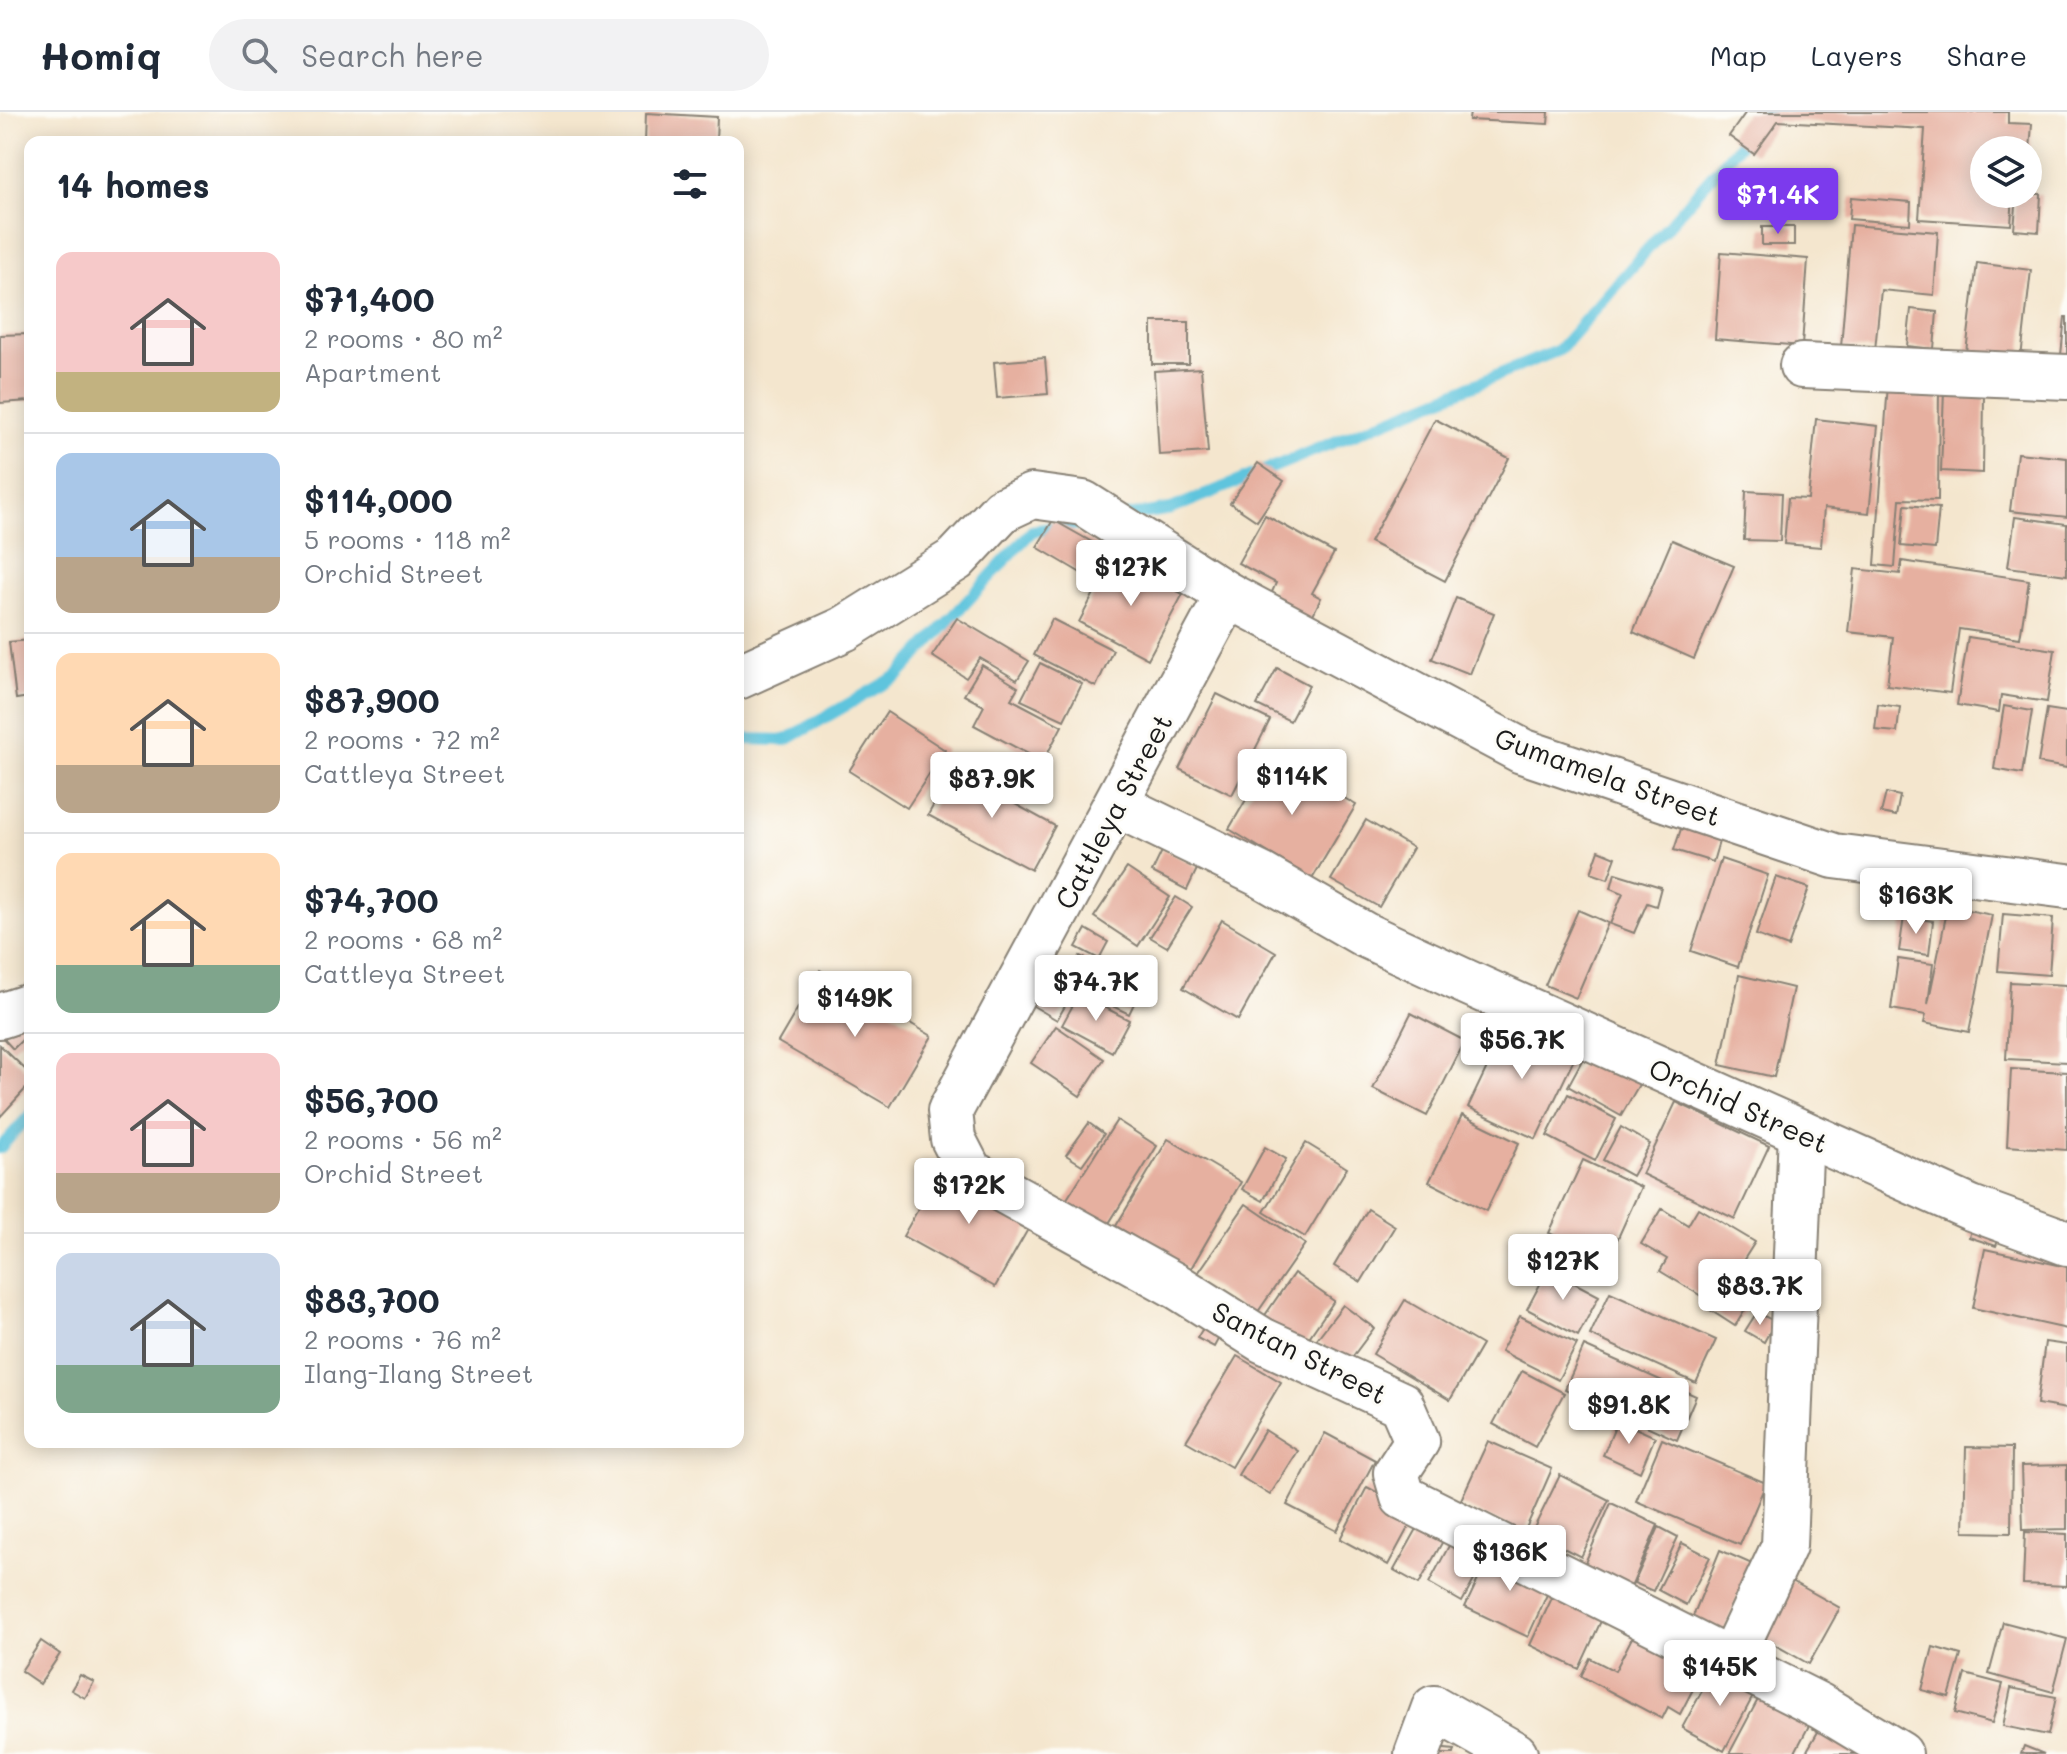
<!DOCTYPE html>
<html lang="en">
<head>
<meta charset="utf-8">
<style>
	body { margin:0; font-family:Mali,sans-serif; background:#f2f2f3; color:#1f2937; height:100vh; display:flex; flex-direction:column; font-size:30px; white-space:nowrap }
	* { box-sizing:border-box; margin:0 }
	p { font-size:26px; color:#747a83 }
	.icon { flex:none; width:44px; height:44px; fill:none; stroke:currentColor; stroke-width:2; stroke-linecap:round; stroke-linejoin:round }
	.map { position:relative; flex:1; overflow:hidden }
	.sheet { position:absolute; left:24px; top:24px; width:720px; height:1312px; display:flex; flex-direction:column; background:#fff; border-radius:16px; box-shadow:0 4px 20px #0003 }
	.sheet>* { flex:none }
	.buttons { position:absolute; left:1970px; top:24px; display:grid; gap:16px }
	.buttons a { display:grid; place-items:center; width:72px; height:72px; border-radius:50%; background:#fff; box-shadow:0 4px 20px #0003; font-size:40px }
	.price { position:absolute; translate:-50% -68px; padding:0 18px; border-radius:8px; background:#fff; color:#222; font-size:26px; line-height:52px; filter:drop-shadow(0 2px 4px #0008) }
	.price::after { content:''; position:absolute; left:50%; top:48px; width:24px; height:18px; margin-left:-12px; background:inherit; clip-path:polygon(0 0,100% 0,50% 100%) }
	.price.active { background:#7c3aed; color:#fff }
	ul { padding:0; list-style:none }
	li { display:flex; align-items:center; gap:24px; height:200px; padding:0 32px }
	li+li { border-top:2px solid #e0e1e3 }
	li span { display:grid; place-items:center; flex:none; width:224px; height:160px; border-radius:16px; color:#555 }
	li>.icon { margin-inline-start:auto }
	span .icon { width:96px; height:96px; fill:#fffc; stroke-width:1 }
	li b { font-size:34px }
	h2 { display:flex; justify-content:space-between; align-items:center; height:96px; padding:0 32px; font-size:34px }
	header { display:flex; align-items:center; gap:48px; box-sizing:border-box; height:112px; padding:0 40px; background:#fff; border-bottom:2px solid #e0e1e3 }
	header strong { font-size:38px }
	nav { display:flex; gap:44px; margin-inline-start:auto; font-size:28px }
	.search { width:560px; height:72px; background:#f2f2f3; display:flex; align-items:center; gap:20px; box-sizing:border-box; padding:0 28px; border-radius:44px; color:#747a83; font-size:30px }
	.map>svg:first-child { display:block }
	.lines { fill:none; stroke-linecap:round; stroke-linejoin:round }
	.stream { stroke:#5fc4dd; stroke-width:12 }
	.building { fill:#e6b0a0 }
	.minor-casing { stroke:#888175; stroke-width:48 }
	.minor { stroke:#fff; stroke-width:44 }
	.labels { text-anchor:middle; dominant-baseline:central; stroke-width:6; stroke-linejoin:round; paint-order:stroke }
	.street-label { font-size:28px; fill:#1c1c1c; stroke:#fdfcf7 }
</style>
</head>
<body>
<header>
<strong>Homiq</strong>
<div class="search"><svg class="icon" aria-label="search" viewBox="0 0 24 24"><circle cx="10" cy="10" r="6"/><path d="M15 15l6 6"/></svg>Search here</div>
<nav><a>Map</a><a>Layers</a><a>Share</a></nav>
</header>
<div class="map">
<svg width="2067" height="1642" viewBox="0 0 2067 1642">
	<rect width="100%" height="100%" fill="#fdfcf7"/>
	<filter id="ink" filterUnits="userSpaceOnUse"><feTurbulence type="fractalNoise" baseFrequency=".0125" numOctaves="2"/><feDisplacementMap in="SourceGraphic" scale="16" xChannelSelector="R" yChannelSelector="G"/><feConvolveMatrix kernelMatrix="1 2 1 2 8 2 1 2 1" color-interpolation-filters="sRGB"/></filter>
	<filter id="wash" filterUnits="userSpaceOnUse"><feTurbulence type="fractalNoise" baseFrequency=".006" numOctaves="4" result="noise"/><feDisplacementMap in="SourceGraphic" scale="32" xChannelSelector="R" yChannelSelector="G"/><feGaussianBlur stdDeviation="1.8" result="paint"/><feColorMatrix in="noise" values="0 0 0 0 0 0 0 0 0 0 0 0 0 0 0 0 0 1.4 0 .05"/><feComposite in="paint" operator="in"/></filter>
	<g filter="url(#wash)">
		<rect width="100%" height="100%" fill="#f4e6ce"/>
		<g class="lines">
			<g class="stream">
				<polyline points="1128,404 1171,397 1559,238 1768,0"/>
				<polyline points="738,627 786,628 899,563 1032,419 1090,410"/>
				<polyline points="0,1036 30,1003"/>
			</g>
		</g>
		<g id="blocks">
			<g class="building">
				<polygon points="1470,0 1549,0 1548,12 1469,8"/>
				<polygon points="1746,0 2008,0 2008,11 2032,12 2030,38 1984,38 1984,82 2013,82 2011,113 1919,107 1925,17 1778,9 1754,42 1729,24"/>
				<polygon points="646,1 717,5 716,30 645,30"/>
				<polygon points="2017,82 2041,82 2039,120 2014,118"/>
				<polygon points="1851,85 1911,90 1910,112 1849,107"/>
				<polygon points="1851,113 1938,120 1934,183 1881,178 1875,238 1841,235"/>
				<rect x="1762" y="115" width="32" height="18"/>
				<polygon points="1721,140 1808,147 1802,234 1715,227"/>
				<polygon points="1977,151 2031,158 2021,246 1966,240"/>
				<polygon points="1911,197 1937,200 1934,237 1907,234"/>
				<polygon points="2065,205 2067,205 2067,243 2061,243"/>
				<rect x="1152" y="210" width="37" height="42"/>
				<polygon points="30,222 30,289 0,291 0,223"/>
				<polygon points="1045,246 1048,282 997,286 994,250"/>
				<polygon points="1201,256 1208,340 1159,343 1154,259"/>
				<polygon points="1888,272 1939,273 1938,388 1900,387 1895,455 1875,453"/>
				<polygon points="1944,279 1984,280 1983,361 1941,359"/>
				<polygon points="1435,307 1509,346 1445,469 1370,430"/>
				<polygon points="1816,307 1878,314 1869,401 1824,396 1821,435 1784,432 1788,386 1808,387"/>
				<polygon points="2017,341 2067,346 2067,405 2010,399"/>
				<polygon points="1258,351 1284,369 1257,409 1230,391"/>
				<polygon points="1746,379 1782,381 1780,429 1744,428"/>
				<polygon points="1905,393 1939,396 1935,437 1901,434"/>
				<polygon points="1265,403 1334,441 1312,481 1321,486 1308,513 1266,494 1276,471 1238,451"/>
				<polygon points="2015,405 2067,412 2067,463 2008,455"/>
				<polygon points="1053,408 1108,439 1091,467 1037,435"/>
				<polygon points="1672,428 1734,454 1694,547 1633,520"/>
				<polygon points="1113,445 1183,482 1148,547 1079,510"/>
				<polygon points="1902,449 2029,468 2020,526 1959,517 1950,581 1887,573 1893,525 1848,520 1855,457 1900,462"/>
				<polygon points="1456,486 1494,501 1470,562 1432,547"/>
				<polygon points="957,506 1029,549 1017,568 980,546 966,566 932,544"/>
				<polygon points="1052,507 1113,538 1096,575 1034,543"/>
				<polygon points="1968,525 2055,538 2047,590 2001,583 1999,600 1957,593"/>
				<polygon points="30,528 30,585 16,587 9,530"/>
				<polygon points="1040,551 1082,572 1064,608 1021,588"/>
				<polygon points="982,553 1018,575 1011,587 1062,614 1043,650 974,613 984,594 964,583"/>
				<polygon points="1277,556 1309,573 1290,609 1257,593"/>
				<polygon points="1217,582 1270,608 1232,683 1179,657"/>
				<polygon points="1878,592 1900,595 1897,620 1875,618"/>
				<polygon points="2004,594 2032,599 2022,662 1994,657"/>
				<polygon points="2047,597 2067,600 2067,656 2038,651"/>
				<polygon points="887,600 945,638 907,696 849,659"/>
				<polygon points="1272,643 1356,693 1312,767 1229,717"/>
				<polygon points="953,658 1055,714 1031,758 928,703"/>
				<polygon points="1886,681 1900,684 1896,704 1881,701"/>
				<polygon points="1366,708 1413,736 1379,795 1331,768"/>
				<polygon points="1682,714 1720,726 1713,750 1674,738"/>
				<polygon points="1163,737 1198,755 1187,778 1152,760"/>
				<polygon points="1599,738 1616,745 1608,767 1591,761"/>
				<polygon points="1721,747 1768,763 1738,855 1691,839"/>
				<polygon points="1127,756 1170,785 1138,834 1094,805"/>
				<polygon points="1615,761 1661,775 1656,794 1647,791 1634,821 1610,812 1623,781 1611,776"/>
				<polygon points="1776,765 1809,776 1788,835 1756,823"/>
				<polygon points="1176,785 1192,795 1167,835 1150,825"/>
				<polygon points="1948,794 1992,803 1969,920 1924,911 1926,903 1891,897 1898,847 1933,852 1928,892"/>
				<polygon points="1578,798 1608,811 1576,886 1545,873"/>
				<polygon points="2003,802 2053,806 2049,863 1998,859"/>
				<polygon points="1904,805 1933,809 1929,843 1899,839"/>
				<polygon points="1222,808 1276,840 1238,908 1183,876"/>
				<polygon points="1086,817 1108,830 1099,847 1076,835"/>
				<polygon points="1080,844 1142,875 1129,902 1066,872"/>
				<polygon points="820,858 932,924 890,995 778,930"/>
				<polygon points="1039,862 1072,882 1057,908 1023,888"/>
				<polygon points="1739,863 1793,876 1774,965 1720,953"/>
				<polygon points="2010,870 2067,873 2067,950 2006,947"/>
				<polygon points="1079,882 1129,908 1112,940 1062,913"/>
				<polygon points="30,899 30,920 13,937 1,924"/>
				<polygon points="1411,901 1465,929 1427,1004 1373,977"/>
				<polygon points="1482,901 1504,912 1489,938 1469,927"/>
				<polygon points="1508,911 1576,943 1536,1027 1468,995"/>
				<polygon points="1056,914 1104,947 1080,984 1031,951"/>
				<polygon points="0,933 30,962 30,972 0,1005"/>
				<polygon points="1587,939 1641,969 1621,1004 1568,974"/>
				<polygon points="2011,957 2067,960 2067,1038 2007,1034"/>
				<polygon points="1568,982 1616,1007 1595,1049 1547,1024"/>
				<polygon points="1676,990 1769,1034 1735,1107 1642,1062"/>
				<polygon points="1462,1003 1519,1031 1486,1099 1429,1070"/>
				<polygon points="1117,1008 1157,1034 1106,1116 1065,1090"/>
				<polygon points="1089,1011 1104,1022 1082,1053 1066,1043"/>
				<polygon points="1621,1015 1650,1032 1632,1064 1603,1048"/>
				<polygon points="1168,1027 1241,1070 1190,1158 1116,1114"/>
				<polygon points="1306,1031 1347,1056 1305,1125 1264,1100"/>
				<polygon points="1265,1035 1286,1047 1263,1089 1242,1077"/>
				<polygon points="1583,1048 1641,1075 1608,1148 1549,1121"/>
				<polygon points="943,1053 1035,1105 995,1175 903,1124"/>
				<polygon points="1246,1092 1305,1132 1255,1204 1196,1164"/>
				<polygon points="1698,1096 1755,1130 1743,1149 1767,1163 1735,1214 1707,1196 1711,1190 1660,1159 1667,1147 1641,1132 1662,1097 1688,1113"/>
				<polygon points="1368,1097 1395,1114 1361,1170 1334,1154"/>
				<polygon points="1975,1105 2003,1115 1996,1134 1969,1125"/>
				<polygon points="1985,1137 2067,1155 2067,1217 1973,1196"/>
				<polygon points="1548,1157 1599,1184 1578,1224 1527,1197"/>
				<polygon points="1294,1161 1334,1189 1301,1237 1261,1209"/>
				<polygon points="1610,1180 1716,1228 1696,1271 1590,1223"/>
				<polygon points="1405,1188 1482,1233 1450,1288 1373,1242"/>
				<polygon points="1343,1193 1374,1216 1347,1252 1316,1228"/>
				<polygon points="1757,1200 1775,1210 1764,1230 1745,1219"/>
				<polygon points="1520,1204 1577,1232 1558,1268 1501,1239"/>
				<polygon points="1206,1211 1222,1220 1214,1235 1197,1226"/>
				<polygon points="2045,1230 2067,1233 2067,1297 2037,1292"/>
				<polygon points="1584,1234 1696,1284 1677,1328 1565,1277"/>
				<polygon points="1237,1244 1281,1270 1231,1355 1186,1329"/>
				<polygon points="1522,1259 1564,1281 1535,1335 1493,1312"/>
				<polygon points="1618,1308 1655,1325 1640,1360 1603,1343"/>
				<polygon points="1265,1318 1298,1339 1270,1383 1238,1363"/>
				<polygon points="1325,1321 1375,1348 1337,1419 1287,1393"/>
				<polygon points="1662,1327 1766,1371 1740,1433 1636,1389"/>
				<polygon points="1488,1329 1552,1357 1524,1421 1459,1392"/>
				<polygon points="1966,1335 2012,1336 2011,1421 1964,1420"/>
				<polygon points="2067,1353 2067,1417 2023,1418 2021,1354"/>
				<polygon points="1560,1363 1609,1388 1581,1445 1532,1420"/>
				<polygon points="1367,1375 1416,1401 1388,1453 1340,1427"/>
				<polygon points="1611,1391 1658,1413 1629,1480 1581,1460"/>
				<polygon points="1423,1406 1448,1420 1419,1472 1394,1458"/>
				<polygon points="1459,1415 1493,1434 1462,1490 1429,1471"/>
				<polygon points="1659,1415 1678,1425 1653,1479 1634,1471"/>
				<polygon points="2025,1420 2067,1422 2067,1474 2023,1472"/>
				<polygon points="1682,1431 1710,1445 1686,1493 1658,1478"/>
				<polygon points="1492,1438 1554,1467 1528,1525 1465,1495"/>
				<polygon points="1720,1438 1752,1452 1720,1527 1689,1514"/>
				<polygon points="1792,1469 1840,1496 1809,1552 1761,1525"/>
				<polygon points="1558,1473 1607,1496 1579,1557 1530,1533"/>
				<polygon points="2003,1510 2067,1527 2053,1580 1989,1562"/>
				<polygon points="1639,1512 1689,1552 1702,1560 1680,1602 1668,1595 1662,1607 1581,1564 1590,1546 1615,1559"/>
				<polygon points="41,1529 60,1542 40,1572 21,1559"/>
				<polygon points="1933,1535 1961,1543 1949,1585 1922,1578"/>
				<polygon points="1716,1553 1758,1575 1724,1639 1682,1616"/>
				<polygon points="1965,1562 2003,1572 1992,1611 1955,1601"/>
				<polygon points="80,1563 94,1570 85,1586 71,1578"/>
				<polygon points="2011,1576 2056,1585 2048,1623 2003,1614"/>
				<polygon points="1763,1578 1813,1606 1794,1642 1729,1642"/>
				<polygon points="1822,1613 1860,1642 1805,1642"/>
				<polygon points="2024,1634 2044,1642 2021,1642"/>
				<polygon points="1433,1636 1455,1638 1454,1642 1433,1642"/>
			</g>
		</g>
	</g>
	<g filter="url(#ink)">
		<use href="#blocks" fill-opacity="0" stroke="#888175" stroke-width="2"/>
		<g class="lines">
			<g class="minor-casing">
				<g id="minor">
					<polyline points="1802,254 2067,265"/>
					<polyline points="1228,483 950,999 953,1027 970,1060 1178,1175 1262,1228 1401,1292 1417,1329 1396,1361 1403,1385 1820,1594 1900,1642"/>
					<polyline points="738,565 844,517 956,447 1002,398 1032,384 1083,391 1228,483 1522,639 1834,744 2067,774"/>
					<polyline points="1117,693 1261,763 1365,823 1464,869 1971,1096 2067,1131"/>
					<polyline points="0,904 30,894"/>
					<polyline points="1730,1549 1784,1434 1801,1020"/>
					<polyline points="1417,1642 1434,1596 1515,1642"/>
				</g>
			</g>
			<use href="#minor" class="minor"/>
		</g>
	</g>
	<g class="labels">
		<g class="street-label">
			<text transform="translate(1608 664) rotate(20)">Gumamela Street</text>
			<text transform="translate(1113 699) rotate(-62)">Cattleya Street</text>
			<text transform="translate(1739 993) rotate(24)">Orchid Street</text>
			<text transform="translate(1300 1240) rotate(27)">Santan Street</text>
		</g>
	</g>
</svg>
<div class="buttons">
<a><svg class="icon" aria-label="layers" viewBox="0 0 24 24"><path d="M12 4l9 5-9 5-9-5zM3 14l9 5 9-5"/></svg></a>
</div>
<b class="price active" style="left:1778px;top:124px">$71.4K</b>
<b class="price" style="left:1131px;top:496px">$127K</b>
<b class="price" style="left:1292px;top:705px">$114K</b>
<b class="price" style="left:992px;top:708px">$87.9K</b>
<b class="price" style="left:1916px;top:824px">$163K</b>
<b class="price" style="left:1096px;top:911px">$74.7K</b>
<b class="price" style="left:855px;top:927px">$149K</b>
<b class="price" style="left:1522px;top:969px">$56.7K</b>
<b class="price" style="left:969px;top:1114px">$172K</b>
<b class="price" style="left:1563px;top:1190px">$127K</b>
<b class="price" style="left:1760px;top:1215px">$83.7K</b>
<b class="price" style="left:1629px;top:1334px">$91.8K</b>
<b class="price" style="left:1510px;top:1481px">$136K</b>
<b class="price" style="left:1720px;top:1596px">$145K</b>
<section class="sheet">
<h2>14 homes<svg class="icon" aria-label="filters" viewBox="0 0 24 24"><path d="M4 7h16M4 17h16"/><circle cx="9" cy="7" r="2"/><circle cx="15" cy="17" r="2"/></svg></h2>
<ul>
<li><span style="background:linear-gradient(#f6c9c9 75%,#c2b280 0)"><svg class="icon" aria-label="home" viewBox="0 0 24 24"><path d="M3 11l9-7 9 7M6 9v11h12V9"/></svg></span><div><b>$71,400</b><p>2 rooms · 80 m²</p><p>Apartment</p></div></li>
<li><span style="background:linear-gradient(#a9c7e8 65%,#b9a48a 0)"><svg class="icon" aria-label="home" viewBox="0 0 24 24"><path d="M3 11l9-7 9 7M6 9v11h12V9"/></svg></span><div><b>$114,000</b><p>5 rooms · 118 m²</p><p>Orchid Street</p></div></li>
<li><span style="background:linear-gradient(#ffd9b3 70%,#b9a48a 0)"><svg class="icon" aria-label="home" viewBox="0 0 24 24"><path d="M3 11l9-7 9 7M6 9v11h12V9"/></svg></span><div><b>$87,900</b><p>2 rooms · 72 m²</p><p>Cattleya Street</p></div></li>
<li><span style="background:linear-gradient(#ffd9b3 70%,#7fa58c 0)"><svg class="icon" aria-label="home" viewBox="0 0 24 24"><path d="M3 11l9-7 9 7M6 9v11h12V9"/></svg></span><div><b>$74,700</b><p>2 rooms · 68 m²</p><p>Cattleya Street</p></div></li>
<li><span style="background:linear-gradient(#f6c9c9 75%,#b9a48a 0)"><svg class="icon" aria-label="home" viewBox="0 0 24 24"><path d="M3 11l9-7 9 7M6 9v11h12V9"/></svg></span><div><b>$56,700</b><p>2 rooms · 56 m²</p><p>Orchid Street</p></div></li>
<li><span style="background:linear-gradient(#c9d6e8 70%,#7fa58c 0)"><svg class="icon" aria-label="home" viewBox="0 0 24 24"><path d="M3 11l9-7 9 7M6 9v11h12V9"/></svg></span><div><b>$83,700</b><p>2 rooms · 76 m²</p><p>Ilang-Ilang Street</p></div></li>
</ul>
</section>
</div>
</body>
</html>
